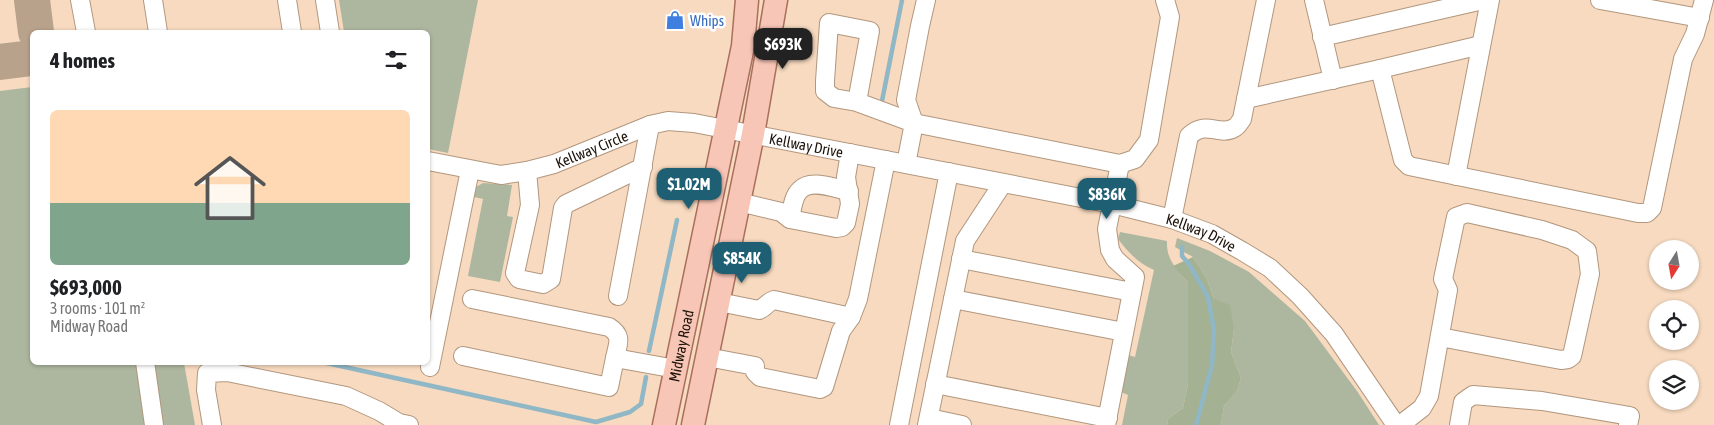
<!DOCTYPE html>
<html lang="en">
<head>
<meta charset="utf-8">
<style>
	body { margin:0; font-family:"Asap Condensed",sans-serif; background:#f2f2f2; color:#202124; height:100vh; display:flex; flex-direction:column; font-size:19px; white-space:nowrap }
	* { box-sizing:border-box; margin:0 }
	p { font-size:16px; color:#757577 }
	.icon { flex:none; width:28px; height:28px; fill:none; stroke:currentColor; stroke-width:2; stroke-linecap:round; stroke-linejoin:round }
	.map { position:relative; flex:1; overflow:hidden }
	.drawer { position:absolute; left:30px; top:30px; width:400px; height:335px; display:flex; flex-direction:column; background:#fff; border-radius:8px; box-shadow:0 1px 4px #0004 }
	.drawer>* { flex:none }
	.needle { width:32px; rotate:191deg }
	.fabs { position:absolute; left:1649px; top:240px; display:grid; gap:10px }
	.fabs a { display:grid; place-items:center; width:50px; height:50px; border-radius:50%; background:#fff; box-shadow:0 1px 4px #0004; font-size:25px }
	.price { position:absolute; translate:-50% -42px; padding:0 11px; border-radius:10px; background:#1f5f74; color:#fff; font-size:16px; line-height:32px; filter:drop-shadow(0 1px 2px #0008) }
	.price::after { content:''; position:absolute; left:50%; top:30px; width:15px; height:11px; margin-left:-8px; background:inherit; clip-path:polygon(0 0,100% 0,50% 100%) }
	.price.current { background:#222; color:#fff }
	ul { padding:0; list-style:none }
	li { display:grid; align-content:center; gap:10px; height:265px; padding:0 20px }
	li span { display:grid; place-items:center; height:155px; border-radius:8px; color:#555 }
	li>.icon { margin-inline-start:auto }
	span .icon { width:90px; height:90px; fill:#fffc; stroke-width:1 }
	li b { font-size:21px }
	h2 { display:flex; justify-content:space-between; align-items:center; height:60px; padding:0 20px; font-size:21px }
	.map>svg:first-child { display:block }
	.green { fill:#adb79f }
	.forest { fill:#a4b192 }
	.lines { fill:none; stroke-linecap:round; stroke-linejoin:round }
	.stream { stroke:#90b7c6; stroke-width:4.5 }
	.taxiway { stroke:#b9a28c; stroke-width:36 }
	.minor-casing { stroke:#b2977e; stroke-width:20 }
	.major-casing { stroke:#a86f5c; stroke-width:25 }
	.minor { stroke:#fff; stroke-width:18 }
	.major { stroke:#f8c6b7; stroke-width:22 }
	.labels { text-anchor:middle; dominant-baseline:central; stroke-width:5; stroke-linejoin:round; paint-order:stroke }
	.shop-label { font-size:15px; fill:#366cbe; stroke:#fff; text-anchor:start }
	.street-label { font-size:15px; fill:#1e140b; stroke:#fff }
</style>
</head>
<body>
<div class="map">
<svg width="1714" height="425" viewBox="0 0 1714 425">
	<rect width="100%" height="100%" fill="#f7dabf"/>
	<g class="green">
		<polygon points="339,0 478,0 448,153 428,149 428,32 344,32"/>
		<polygon points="32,87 32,362 139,363 149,425 0,425 0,91"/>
		<polygon points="483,183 512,185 507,216 513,217 500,282 468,276 483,199 474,197 472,195 474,188"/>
		<path d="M1120,232l47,9c-1,18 9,28 21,41v102l-5,24 -15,11 -1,6h-45l6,-30 -7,-3 7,-37 7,2 19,-87c-16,-7 -26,-18 -36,-31z"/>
		<polygon points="1177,238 1210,251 1249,272 1305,321 1357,391 1379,425 1221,425 1224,406 1237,391 1241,378 1231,352 1234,329 1214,299 1207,279 1193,257 1175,247"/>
		<polygon points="151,363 184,363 195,425 160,425"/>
	</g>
	<polygon class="forest" points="1193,257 1207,279 1214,299 1230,305 1234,329 1231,352 1241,378 1237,391 1224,406 1221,425 1167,425 1168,419 1183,408 1188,384 1188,282 1173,266"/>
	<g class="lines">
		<g class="stream">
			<polyline points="882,101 902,0"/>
			<polyline points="1182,247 1182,256 1189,264 1208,297 1214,330 1212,365 1196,425"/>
			<polyline points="649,351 677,220"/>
			<polyline points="322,362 596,422 630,412 641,404 646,377"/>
		</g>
		<g class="taxiway">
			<polyline points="32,0 36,32"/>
			<polyline points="0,62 32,58"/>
		</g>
		<g class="minor-casing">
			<g id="minor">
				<polyline points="80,0 86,32"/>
				<polyline points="153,0 158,32"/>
				<polyline points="287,0 292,32"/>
				<polyline points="325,0 330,32"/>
				<polyline points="926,0 920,26 906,100 914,123 1120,164 1135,159 1149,140 1170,17 1165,0"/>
				<polyline points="1314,0 1333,80"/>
				<polyline points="1600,0 1700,18"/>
				<polyline points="1322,37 1483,0"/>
				<polyline points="1380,69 1481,45"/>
				<polyline points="1246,99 1380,69 1403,160 1409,166 1638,213 1647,213 1652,208 1683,59 1695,34 1704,0"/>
				<polyline points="857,102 834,98 825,91 825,81 829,23 870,31 857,102 914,123 906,164"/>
				<path id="s1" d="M428,161l73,14 26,-4 27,-7 96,-39 18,-4 26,2 418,81 60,15 40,15 30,17 28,17 30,28 34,38 62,91"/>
				<polyline points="527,171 530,205 515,273 519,279 543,284 551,279 563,208 566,204 643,167"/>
				<polyline points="1456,176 1490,0"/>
				<polyline points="739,202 781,212 790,219 836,228 842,227 846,223 850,204 846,177 850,153"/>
				<path d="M790,219c2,-9 3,-23 10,-29 11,-12 36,-1 49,1"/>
				<path d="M1172,219l17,-83c18,-17 29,1 45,-8 3,-1 6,-6 8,-9l24,-119"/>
				<polyline points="961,259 1132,292"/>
				<polyline points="618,296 650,125"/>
				<path d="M472,299l137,28c14,9 9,16 6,31l61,11"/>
				<polyline points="953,299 1124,332"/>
				<path d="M719,302l40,8c6,-2 8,-8 15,-10l77,17"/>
				<polyline points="463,356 609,387 615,358"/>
				<polyline points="707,357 755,366 755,372 760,377 820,389 824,387 841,331 851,317 858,299 886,160"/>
				<polyline points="145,362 154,425"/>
				<polyline points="430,367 470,170"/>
				<polyline points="935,384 1108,418"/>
				<polyline points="929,418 962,425"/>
				<polyline points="212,425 206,390 207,373 227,372 346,396 379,411 399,423 409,425"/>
				<polyline points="899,425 949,172"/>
				<polyline points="927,425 965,241 1003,183"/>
				<polyline points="1106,425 1135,277 1115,259 1110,250 1107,229 1120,164"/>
				<polyline points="1400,425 1422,408 1429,396 1448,290 1443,279 1456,217 1467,213 1542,230 1572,240 1587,251 1590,274 1572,356 1568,359 1561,360 1440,337"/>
				<polyline points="1459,425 1463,402 1473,395 1542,401 1630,416 1628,425"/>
			</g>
		</g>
		<g class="major-casing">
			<g id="major">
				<path id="s2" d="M664,425l79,-379 4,-46"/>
				<polyline points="693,425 753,134 776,0"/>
			</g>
		</g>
		<use href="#minor" class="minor"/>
		<use href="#major" class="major"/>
	</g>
	<defs>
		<g id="shop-bare" transform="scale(1.5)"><path d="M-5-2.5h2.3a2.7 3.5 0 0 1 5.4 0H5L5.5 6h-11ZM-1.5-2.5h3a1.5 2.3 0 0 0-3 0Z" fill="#3f7fe0" stroke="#fff" stroke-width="2.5" paint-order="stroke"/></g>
	</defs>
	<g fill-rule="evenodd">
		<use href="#shop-bare" x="675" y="20"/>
	</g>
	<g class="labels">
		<g class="shop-label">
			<text x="690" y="20">Whips</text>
		</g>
		<g class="street-label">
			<text stroke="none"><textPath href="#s1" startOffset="391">Kellway Drive</textPath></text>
			<text stroke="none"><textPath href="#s1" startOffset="169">Kellway Circle</textPath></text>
			<text stroke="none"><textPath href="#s1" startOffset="796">Kellway Drive</textPath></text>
			<text stroke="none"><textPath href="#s2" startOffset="81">Midway Road</textPath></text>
		</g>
	</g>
</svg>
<div class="fabs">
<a><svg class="needle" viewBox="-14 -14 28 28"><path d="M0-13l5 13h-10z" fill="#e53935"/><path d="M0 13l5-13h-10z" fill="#757577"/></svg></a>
<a><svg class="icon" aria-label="locate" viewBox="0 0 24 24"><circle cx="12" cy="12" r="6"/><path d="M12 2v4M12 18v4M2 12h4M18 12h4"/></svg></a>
<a><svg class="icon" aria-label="layers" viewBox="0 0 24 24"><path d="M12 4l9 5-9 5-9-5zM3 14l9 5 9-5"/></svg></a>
</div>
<b class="price current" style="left:783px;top:70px">$693K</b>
<b class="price" style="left:689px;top:210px">$1.02M</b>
<b class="price" style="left:1107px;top:220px">$836K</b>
<b class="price" style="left:742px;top:284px">$854K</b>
<section class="drawer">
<h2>4 homes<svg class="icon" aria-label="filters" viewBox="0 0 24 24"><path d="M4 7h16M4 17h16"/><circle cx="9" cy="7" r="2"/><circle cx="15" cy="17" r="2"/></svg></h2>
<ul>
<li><span style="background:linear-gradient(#ffd9b3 60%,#7fa58c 0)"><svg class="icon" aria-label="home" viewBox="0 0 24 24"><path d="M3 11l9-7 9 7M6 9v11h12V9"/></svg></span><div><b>$693,000</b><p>3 rooms · 101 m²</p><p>Midway Road</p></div></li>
</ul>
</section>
</div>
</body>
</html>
